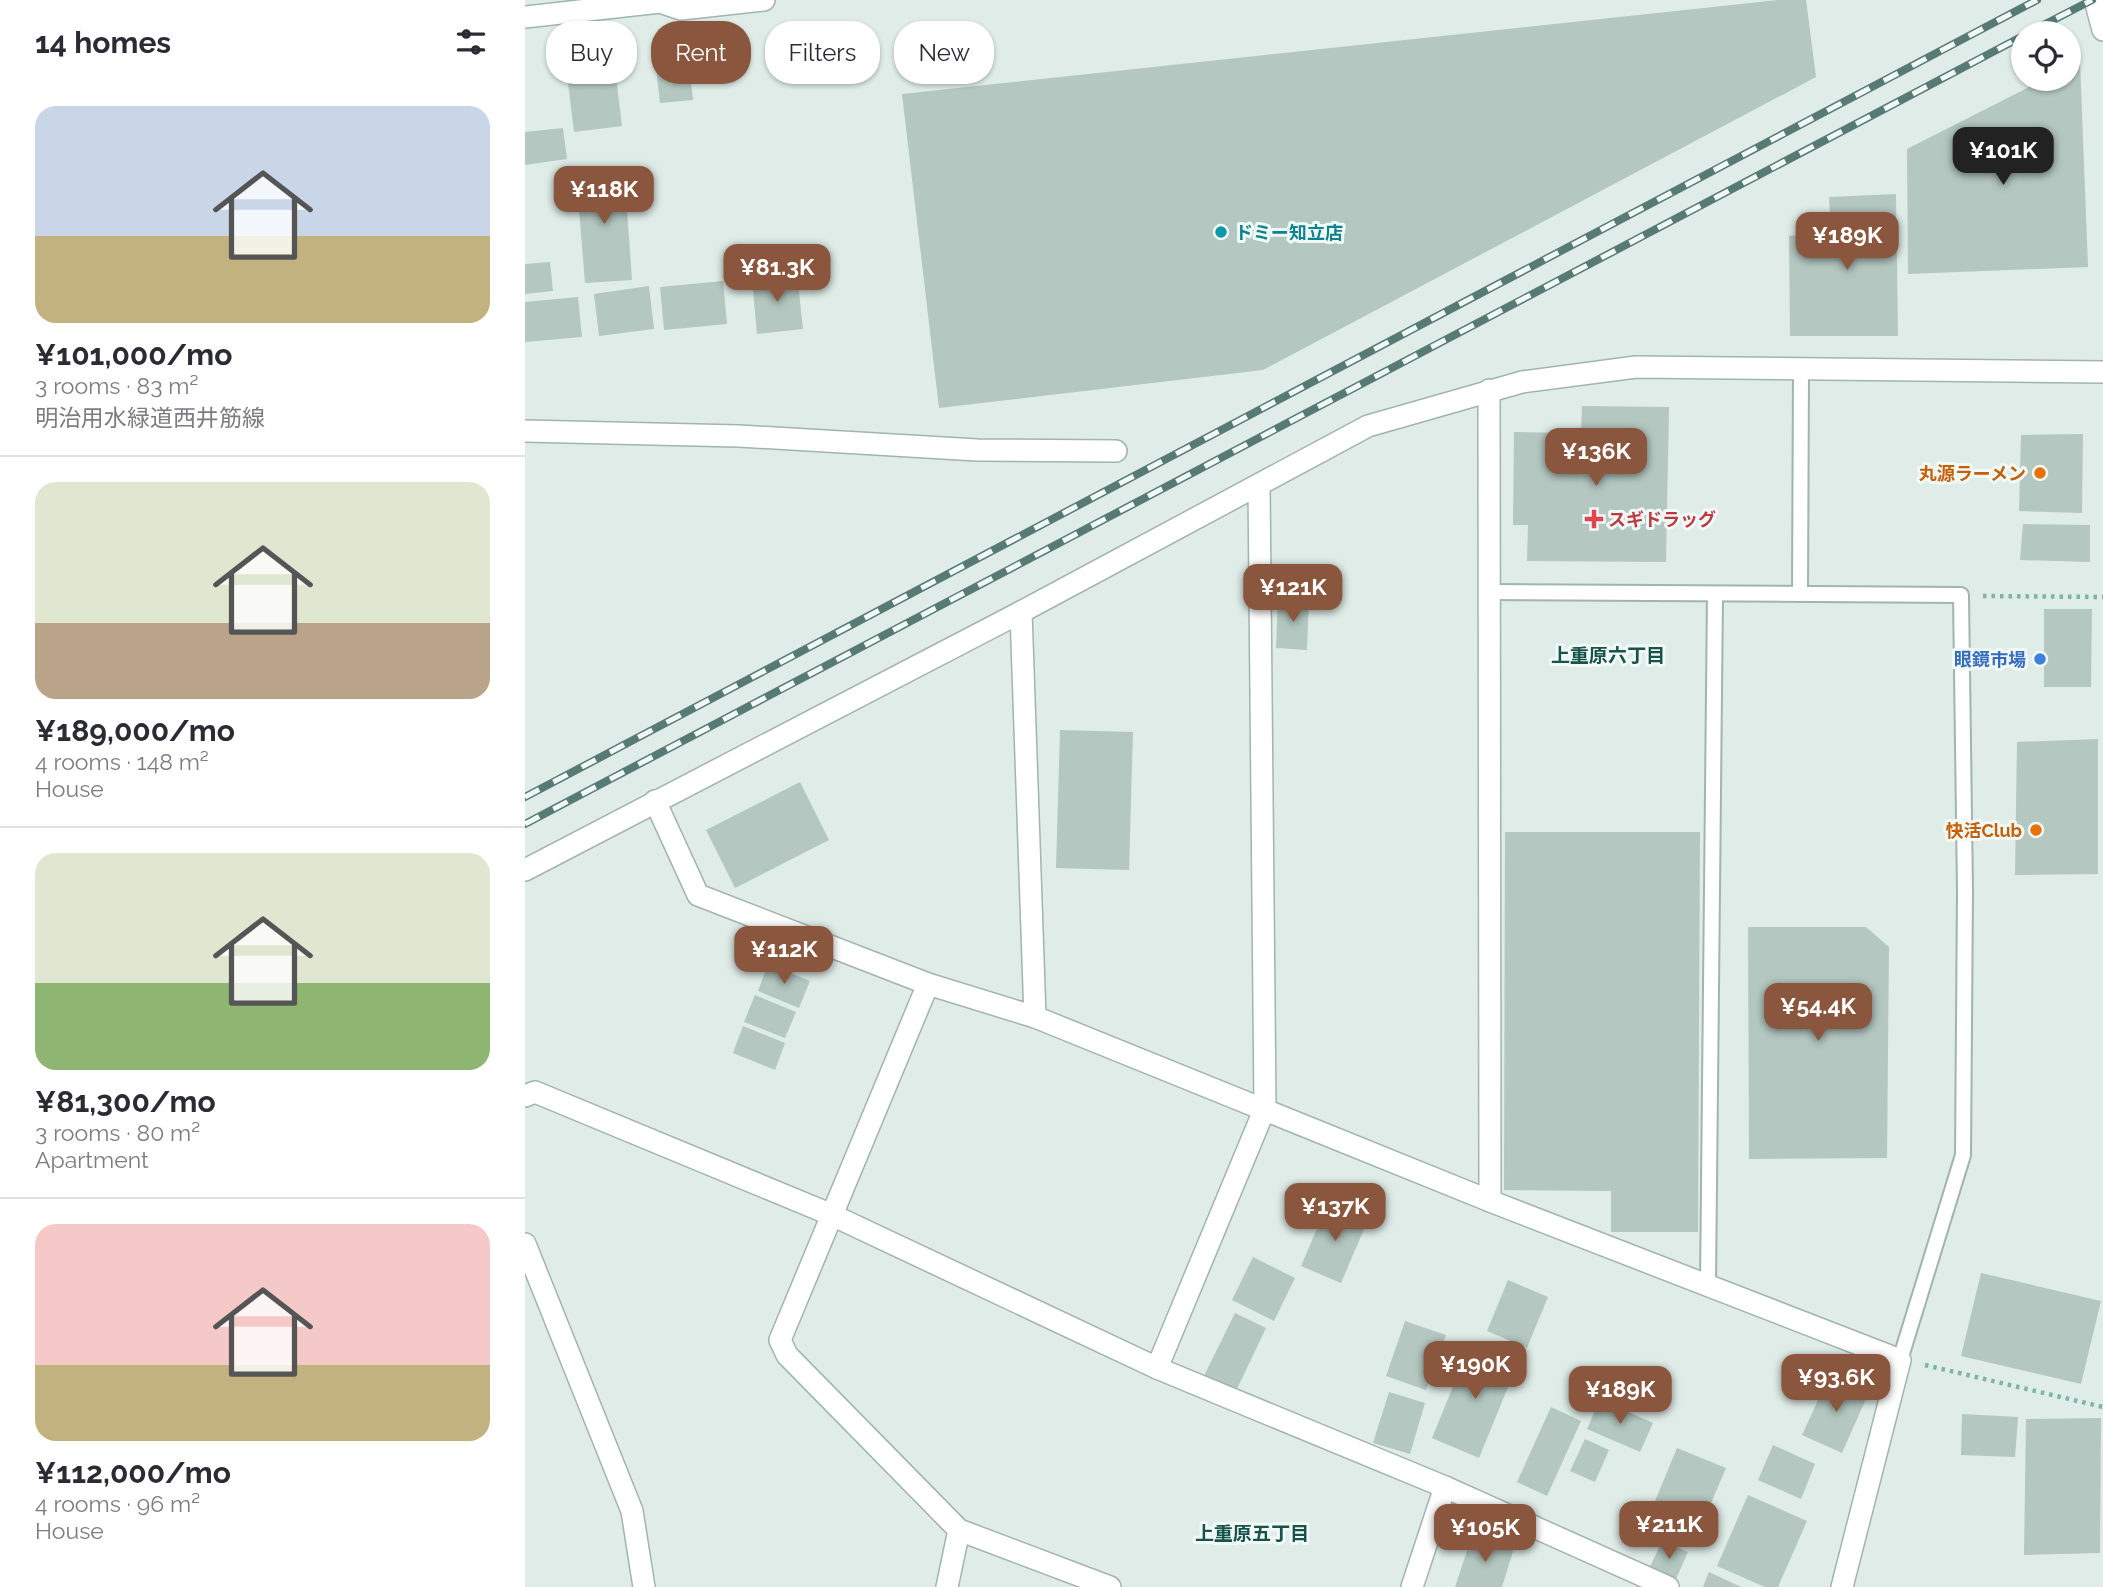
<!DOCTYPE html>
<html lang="en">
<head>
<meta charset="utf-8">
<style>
	body { margin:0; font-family:Raleway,"Noto Sans JP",sans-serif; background:#f7f7f7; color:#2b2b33; height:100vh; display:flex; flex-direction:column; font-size:26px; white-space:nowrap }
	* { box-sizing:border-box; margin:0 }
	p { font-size:23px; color:#7c7c81 }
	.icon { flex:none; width:38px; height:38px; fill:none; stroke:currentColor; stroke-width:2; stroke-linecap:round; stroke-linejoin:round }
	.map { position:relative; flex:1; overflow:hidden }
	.side { display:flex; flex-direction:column; background:#fff; width:525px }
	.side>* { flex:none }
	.banner { position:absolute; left:21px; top:21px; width:665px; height:63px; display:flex; gap:14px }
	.tools { position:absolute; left:1486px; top:21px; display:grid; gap:14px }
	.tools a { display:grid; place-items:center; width:70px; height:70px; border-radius:50%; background:#fff; box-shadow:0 2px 5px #0004; font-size:35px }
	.price { position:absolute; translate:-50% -60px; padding:0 16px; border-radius:14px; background:#8a573e; color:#fff; font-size:23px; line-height:46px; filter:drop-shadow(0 2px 4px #0008) }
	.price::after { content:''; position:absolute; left:50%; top:42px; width:21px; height:16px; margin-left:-10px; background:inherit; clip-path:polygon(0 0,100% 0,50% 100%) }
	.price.on { background:#222; color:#fff }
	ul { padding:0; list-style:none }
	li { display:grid; align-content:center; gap:14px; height:371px; padding:0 35px }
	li+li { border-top:2px solid #e1e1e2 }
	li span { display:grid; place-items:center; height:217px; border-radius:21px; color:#555 }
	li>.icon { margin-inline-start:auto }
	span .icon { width:126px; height:126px; fill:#fffc; stroke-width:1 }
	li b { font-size:30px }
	h2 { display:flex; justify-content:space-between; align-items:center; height:84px; padding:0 35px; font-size:30px }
	.chip { padding:0 24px; border-radius:28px; background:#fff; box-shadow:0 2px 5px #0004; font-size:24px; line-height:63px }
	.chip.on { background:#8a573e; color:#fff }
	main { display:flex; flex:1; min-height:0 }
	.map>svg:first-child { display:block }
	.building { fill:#b4c7c1 }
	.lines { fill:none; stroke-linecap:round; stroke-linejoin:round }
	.service-casing { stroke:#a1b4b0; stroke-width:18 }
	.pedestrian-casing { stroke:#a1b4b0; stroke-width:24 }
	.minor-casing { stroke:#a1b4b0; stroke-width:24 }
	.tertiary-casing { stroke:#a1b4b0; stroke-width:24 }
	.path { stroke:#7cb4a9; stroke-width:4.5; stroke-dasharray:3.5 5; stroke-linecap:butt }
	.service { stroke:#fff; stroke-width:14 }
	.pedestrian { stroke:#fff; stroke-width:21 }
	.minor { stroke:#fff; stroke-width:21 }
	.tertiary { stroke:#fff; stroke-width:21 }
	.rail-casing { stroke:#587a75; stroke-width:8 }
	.rail { stroke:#f0f9f5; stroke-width:5; stroke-dasharray:16; stroke-linecap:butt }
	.culture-dot { fill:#0f9aa8; stroke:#f0f9f5; stroke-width:2.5 }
	.food-dot { fill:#e8710a; stroke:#f0f9f5; stroke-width:2.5 }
	.health-dot { fill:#e0444e; stroke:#f0f9f5; stroke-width:2.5 }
	.shop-dot { fill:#3f7fe0; stroke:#f0f9f5; stroke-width:2.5 }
	.labels { text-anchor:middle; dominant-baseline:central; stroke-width:6; stroke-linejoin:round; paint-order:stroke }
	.culture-label { font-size:18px; font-weight:bold; fill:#0d838f; stroke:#f0f9f5; text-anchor:start }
	.food-label { font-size:18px; font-weight:bold; fill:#c56008; stroke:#f0f9f5; text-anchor:end }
	.health-label { font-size:18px; font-weight:bold; fill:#be3a42; stroke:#f0f9f5; text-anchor:start }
	.shop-label { font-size:18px; font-weight:bold; fill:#366cbe; stroke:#f0f9f5; text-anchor:end }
	.neighbourhood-label { font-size:19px; font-weight:bold; fill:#18534b; stroke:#f0f9f5 }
</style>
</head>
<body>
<main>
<section class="side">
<h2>14 homes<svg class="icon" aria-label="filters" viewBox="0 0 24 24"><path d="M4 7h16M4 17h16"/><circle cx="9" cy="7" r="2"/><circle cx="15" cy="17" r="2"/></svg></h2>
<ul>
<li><span style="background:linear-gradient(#c9d6e8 60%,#c2b280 0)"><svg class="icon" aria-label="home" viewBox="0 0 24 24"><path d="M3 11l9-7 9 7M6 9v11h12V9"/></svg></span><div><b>¥101,000/mo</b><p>3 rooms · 83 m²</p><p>明治用水緑道西井筋線</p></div></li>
<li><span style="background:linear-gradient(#dfe7d0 65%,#b9a48a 0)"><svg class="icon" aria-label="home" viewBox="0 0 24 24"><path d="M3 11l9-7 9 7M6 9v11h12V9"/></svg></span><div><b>¥189,000/mo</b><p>4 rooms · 148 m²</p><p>House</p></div></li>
<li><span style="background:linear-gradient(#dfe7d0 60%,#8fb573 0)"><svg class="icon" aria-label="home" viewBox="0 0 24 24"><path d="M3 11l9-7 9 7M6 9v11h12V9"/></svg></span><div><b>¥81,300/mo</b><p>3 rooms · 80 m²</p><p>Apartment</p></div></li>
<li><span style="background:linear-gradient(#f6c9c9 65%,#c2b280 0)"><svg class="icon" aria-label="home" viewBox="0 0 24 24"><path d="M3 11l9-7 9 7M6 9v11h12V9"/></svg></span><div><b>¥112,000/mo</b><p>4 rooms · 96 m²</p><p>House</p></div></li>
</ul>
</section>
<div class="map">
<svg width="1578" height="1587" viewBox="0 0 1578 1587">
	<rect width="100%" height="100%" fill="#dfece8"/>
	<g class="building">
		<polygon points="1253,0 1281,0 1291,77 738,370 414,408 377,94"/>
		<polygon points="162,46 168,100 135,103 129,50"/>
		<polygon points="88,52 97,126 49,132 40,58"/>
		<polygon points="1555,61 1563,267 1383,274 1382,149 1520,79 1544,79 1544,67"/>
		<polygon points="38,128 42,159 0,165 0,132"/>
		<polygon points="99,168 107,280 60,283 51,172"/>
		<polygon points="1371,194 1373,336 1265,336 1264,236 1306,232 1304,197"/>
		<polygon points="25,262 28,291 0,294 0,264"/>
		<polygon points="272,274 278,329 232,334 227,279"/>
		<polygon points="198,281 202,324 139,330 135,287"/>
		<polygon points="124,286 129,329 74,336 69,294"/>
		<polygon points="53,297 57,337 0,342 0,302"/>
		<polygon points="1057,406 1144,407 1141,562 1002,561 1003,525 988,525 989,432 1056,433"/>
		<polygon points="1558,434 1557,513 1494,511 1496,435"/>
		<polygon points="1498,524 1565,525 1565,562 1495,560"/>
		<polygon points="753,598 784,599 782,650 751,648"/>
		<polygon points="1519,609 1567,609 1566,687 1519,687"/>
		<polygon points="535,730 608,732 604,870 531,868"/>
		<polygon points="1573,739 1573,874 1490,875 1492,742"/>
		<polygon points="275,782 304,840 210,888 181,830"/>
		<polygon points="980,832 1175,832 1173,1232 1086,1232 1086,1191 979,1190"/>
		<polygon points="1223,927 1341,927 1364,947 1362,1158 1224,1159"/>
		<polygon points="243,964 285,981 274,1008 233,991"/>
		<polygon points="230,995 271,1012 260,1038 219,1022"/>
		<polygon points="218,1026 260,1043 250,1070 208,1053"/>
		<polygon points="803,1203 843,1220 816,1283 776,1266"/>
		<polygon points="728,1257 770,1278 749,1321 707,1300"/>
		<polygon points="1456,1273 1576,1301 1556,1384 1436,1356"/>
		<polygon points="983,1280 1023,1297 1002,1348 962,1331"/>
		<polygon points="710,1313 741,1328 711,1391 679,1376"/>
		<polygon points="880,1321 921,1335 901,1390 861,1376"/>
		<polygon points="945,1345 992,1365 954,1458 907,1438"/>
		<polygon points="1305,1374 1344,1392 1317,1453 1277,1435"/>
		<polygon points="864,1392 900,1403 885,1454 848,1443"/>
		<polygon points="1075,1399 1128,1423 1115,1452 1062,1429"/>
		<polygon points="1026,1407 1056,1421 1022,1496 992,1482"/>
		<polygon points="1437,1414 1493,1417 1490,1457 1436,1455"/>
		<polygon points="1576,1418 1575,1553 1499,1555 1501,1419"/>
		<polygon points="1060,1439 1084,1450 1070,1482 1045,1471"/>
		<polygon points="1248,1445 1290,1464 1276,1499 1233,1480"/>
		<polygon points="1152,1448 1201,1468 1171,1538 1123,1518"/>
		<polygon points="1223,1495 1282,1521 1253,1587 1240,1587 1192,1566"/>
		<polygon points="948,1533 989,1548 977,1587 930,1587"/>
		<polygon points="1137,1541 1163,1552 1150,1581 1124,1569"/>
		<polygon points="1184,1572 1216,1587 1178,1587"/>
	</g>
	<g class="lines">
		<g class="service-casing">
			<g id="service">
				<polyline points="965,592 1436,595 1440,892 1438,1155 1375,1360"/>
				<polyline points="1275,594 1276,371"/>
				<polyline points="1183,1284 1190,594"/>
			</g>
		</g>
		<g class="pedestrian-casing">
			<polyline id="pedestrian" points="1570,0 1578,30"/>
		</g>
		<g class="minor-casing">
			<g id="minor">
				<polyline points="0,17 135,2"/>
				<polyline points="964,390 965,1201"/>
				<polyline points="0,431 214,436 452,450 591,451"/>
				<polyline points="496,612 510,1017 403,984 255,1340 262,1355 434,1530 585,1587"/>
				<polyline points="130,801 173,895 403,984"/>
				<polyline points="510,1017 965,1201 1375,1360 1317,1587"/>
				<polyline points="0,1096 10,1092 307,1215 632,1368 920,1487"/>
				<polyline points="0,1244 107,1511 119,1587"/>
				<polyline points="632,1368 740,1108 734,486"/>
				<polyline points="422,1587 434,1530"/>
				<polyline points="887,1587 920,1487 1143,1587"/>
			</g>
		</g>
		<g class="tertiary-casing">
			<g id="tertiary">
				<polyline points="135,2 156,9 239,0"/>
				<polyline points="0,870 496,612 843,426 997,382 1111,367 1578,372"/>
			</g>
		</g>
		<g class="path">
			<polyline points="1458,596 1578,597"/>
			<polyline points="1400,1365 1578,1407"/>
		</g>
		<use href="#service" class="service"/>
		<use href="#pedestrian" class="pedestrian"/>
		<use href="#minor" class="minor"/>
		<use href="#tertiary" class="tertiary"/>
		<g class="rail-casing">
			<g id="rail">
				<polyline points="1503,33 1567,0"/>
				<polyline points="0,797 1512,0"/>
				<polyline points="0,824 1498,36"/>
			</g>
		</g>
		<use href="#rail" class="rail"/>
	</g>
	<circle class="culture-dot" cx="696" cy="232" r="7"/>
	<g class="food-dot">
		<circle cx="1515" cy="473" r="7"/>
		<circle cx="1511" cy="830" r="7"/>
	</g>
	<path class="health-dot" d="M1065.5 508.5h7v7h7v7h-7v7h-7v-7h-7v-7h7z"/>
	<circle class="shop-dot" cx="1515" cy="659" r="7"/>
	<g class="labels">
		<g class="culture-label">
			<text x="710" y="232">ドミー知立店</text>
		</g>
		<g class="food-label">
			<text x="1501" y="473">丸源ラーメン</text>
			<text x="1497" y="830">快活Club</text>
		</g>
		<g class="health-label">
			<text x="1083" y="519">スギドラッグ</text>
		</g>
		<g class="shop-label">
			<text x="1501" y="659">眼鏡市場</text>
		</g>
		<g class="neighbourhood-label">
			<text x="1083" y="655">上重原六丁目</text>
			<text x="727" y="1533">上重原五丁目</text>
		</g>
	</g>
</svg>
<div class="tools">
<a><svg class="icon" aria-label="locate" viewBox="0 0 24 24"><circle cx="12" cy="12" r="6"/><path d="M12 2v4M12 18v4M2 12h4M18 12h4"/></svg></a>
</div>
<b class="price on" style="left:1478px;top:187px">¥101K</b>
<b class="price" style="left:79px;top:226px">¥118K</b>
<b class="price" style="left:1322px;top:272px">¥189K</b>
<b class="price" style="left:252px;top:304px">¥81.3K</b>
<b class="price" style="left:1071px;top:488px">¥136K</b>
<b class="price" style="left:768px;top:624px">¥121K</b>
<b class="price" style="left:259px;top:986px">¥112K</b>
<b class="price" style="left:1293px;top:1043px">¥54.4K</b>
<b class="price" style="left:810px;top:1243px">¥137K</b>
<b class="price" style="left:950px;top:1401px">¥190K</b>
<b class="price" style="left:1311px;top:1414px">¥93.6K</b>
<b class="price" style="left:1095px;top:1426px">¥189K</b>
<b class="price" style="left:1144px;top:1561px">¥211K</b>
<b class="price" style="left:960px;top:1564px">¥105K</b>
<div class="banner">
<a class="chip">Buy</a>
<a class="chip on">Rent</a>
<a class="chip">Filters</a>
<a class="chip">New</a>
</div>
</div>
</main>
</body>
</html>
